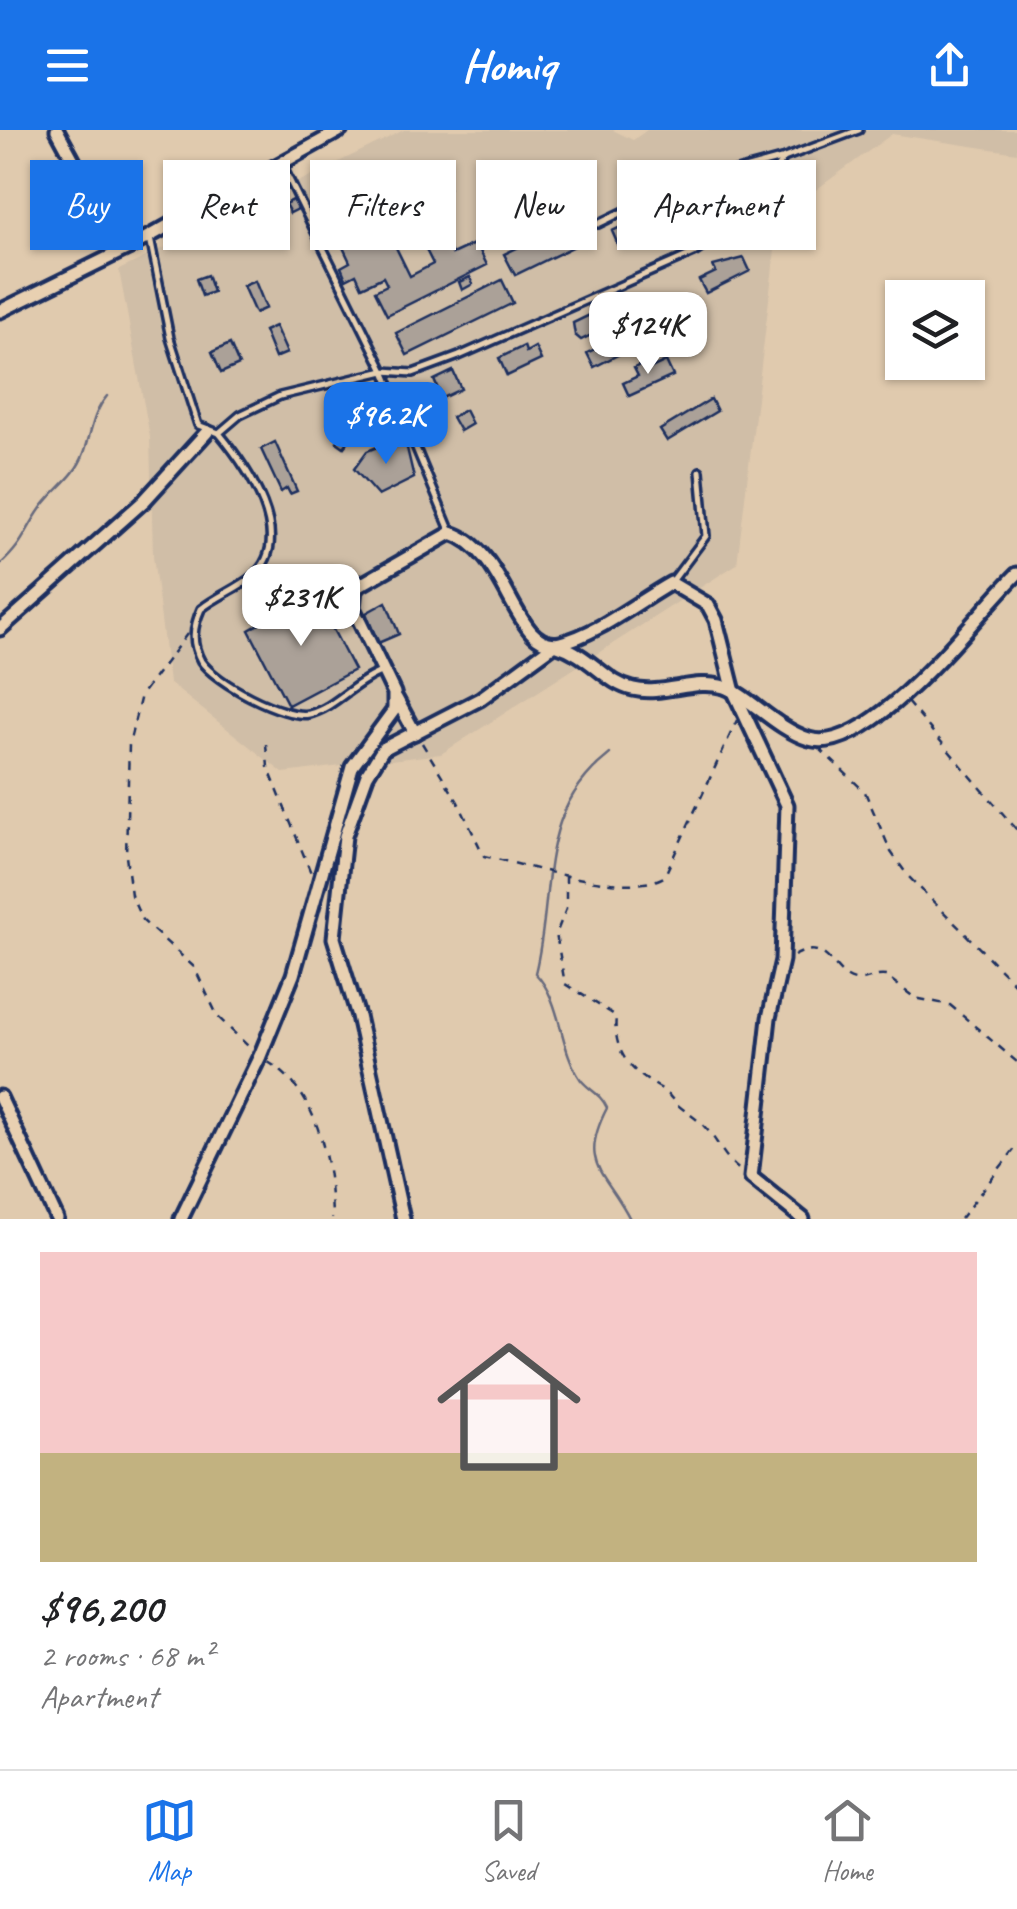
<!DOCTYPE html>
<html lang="en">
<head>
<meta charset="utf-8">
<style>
	body { margin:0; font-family:Caveat,sans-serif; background:#f2f2f2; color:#202124; height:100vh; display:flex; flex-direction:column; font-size:38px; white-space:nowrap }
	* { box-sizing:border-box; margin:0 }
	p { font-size:32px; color:#757577 }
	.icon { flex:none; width:55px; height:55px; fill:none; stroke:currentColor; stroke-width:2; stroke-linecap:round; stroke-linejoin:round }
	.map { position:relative; height:1089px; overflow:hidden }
	.drawer { display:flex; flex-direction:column; background:#fff; flex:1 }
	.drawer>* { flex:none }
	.banner { position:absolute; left:30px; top:30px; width:958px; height:90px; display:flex; gap:20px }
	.buttons { position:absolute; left:885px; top:150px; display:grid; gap:20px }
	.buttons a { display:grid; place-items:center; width:100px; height:100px; border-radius:0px; background:#fff; box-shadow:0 2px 8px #0004; font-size:50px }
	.price { position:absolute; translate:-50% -85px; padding:0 22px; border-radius:20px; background:#fff; color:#222; font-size:32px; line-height:65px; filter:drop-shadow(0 2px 5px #0008) }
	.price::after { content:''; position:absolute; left:50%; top:60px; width:30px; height:22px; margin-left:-15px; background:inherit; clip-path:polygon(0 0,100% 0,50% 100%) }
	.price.selected { background:#1a73e8; color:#fff }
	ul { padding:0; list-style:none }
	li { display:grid; align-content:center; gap:20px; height:530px; padding:0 40px }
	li+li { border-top:2px solid #e0e0e0 }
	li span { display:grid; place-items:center; height:310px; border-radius:0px; color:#555 }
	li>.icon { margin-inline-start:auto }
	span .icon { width:180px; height:180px; fill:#fffc; stroke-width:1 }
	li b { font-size:42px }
	.tag { padding:0 35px; border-radius:0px; background:#fff; box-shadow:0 2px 8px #0004; font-size:35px; line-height:90px }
	.tag.selected { background:#1a73e8; color:#fff }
	header { display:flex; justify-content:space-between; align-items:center; height:130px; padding:0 40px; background:#1a73e8; color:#fff; font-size:45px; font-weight:700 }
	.menu { display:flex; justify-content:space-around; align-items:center; height:140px; border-top:2px solid #e0e0e0; background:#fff; font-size:28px; color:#757577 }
	.menu a { display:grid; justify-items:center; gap:5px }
	.menu .selected { color:#1a73e8 }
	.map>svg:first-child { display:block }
	.built { fill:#d0bea7 }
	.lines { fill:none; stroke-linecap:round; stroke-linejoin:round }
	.stream { stroke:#676a7d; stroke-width:2.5 }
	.building { fill:#aba198; stroke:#1b2f5e; stroke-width:2.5; fill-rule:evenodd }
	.lane-casing { stroke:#1b2f5e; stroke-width:12 }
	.street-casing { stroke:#1b2f5e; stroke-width:19 }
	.path { stroke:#1b2f5e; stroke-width:2.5; stroke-dasharray:8 8; stroke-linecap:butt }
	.lane { stroke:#e8d0b1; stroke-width:5 }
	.street { stroke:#e8d0b1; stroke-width:11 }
</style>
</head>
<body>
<header><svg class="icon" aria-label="menu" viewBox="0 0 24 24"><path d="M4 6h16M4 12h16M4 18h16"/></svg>Homiq<svg class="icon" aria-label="share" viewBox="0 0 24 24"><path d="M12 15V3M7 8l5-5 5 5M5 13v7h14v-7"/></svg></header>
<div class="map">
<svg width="1017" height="1089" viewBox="0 0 1017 1089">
	<rect width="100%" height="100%" fill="#e0caae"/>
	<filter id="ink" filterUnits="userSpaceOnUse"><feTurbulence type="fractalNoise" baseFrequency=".01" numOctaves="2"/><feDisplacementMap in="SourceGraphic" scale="20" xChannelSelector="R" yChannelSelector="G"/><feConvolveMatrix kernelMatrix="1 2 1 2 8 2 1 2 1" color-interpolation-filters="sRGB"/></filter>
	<g filter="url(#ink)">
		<polygon class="built" points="404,0 613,0 633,10 647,0 1017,0 1017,23 892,4 779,87 737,434 441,624 283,643 169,553 153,426 150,307 119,140"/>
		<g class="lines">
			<g class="stream">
				<path d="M0,435c25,-23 24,-33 41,-57 14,-20 34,-30 43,-55 8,-22 8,-39 23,-57"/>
				<path d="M610,624c-76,59 -54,136 -75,219 28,29 23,74 46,107 9,11 19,13 26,28 -30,58 -1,63 23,111"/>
			</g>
		</g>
		<g class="building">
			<path d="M438,36l11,22 -24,12 27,54 24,-11 11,22 -100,50 -12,-24 12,-6 -4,-8 -21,10 -6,-13 -10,5 -5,-12 9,-5 -8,-17 20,-10 -1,-4 -12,6 -11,-21zM407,82l26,52 -23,12 -26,-53z"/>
			<polygon points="293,70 298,79 290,83 285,74"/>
			<polygon points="658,79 665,96 619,117 612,101"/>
			<polygon points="573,91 583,112 515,145 504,124"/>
			<polygon points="744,128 750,141 706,163 699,150 716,142 713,136"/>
			<polygon points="207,145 213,162 202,166 196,149"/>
			<polygon points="470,147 473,154 462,160 459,152"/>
			<polygon points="502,150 513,173 407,225 396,203"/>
			<polygon points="255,151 266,178 255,183 243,156"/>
			<polygon points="619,171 626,188 581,210 575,205 573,193"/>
			<polygon points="678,172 684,186 645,204 639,190"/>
			<polygon points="275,196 287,223 275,228 264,201"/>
			<polygon points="641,196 647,210 594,237 587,223"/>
			<polygon points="230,214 239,235 221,243 212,222"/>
			<polygon points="524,216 526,222 535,217 541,230 507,246 499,228"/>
			<polygon points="648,231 651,238 666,231 673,246 629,266 623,253 638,246 634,238"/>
			<polygon points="453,241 461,259 442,268 434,250"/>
			<polygon points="711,269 717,281 667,311 660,300"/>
			<polygon points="465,280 472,294 460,301 452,287"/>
			<polygon points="392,283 393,292 377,294 375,291"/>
			<polygon points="357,300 344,317 337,312 339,308"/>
			<polygon points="392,311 406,314 414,348 378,366 354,339 367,321"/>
			<polygon points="275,312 297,361 290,364 287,358 281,362 261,319"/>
			<polygon points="314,463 354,540 288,575 249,500"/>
			<polygon points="386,472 399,504 378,513 366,483"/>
		</g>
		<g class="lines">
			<g class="lane-casing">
				<g id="lane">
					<polyline points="282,35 384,241 413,243 459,226 694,123 733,97 784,28 859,0"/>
					<polyline points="654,53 722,45 781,29"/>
					<polyline points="598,94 631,78 689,64 703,74 724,105"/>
					<polyline points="150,108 170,208 198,295 219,303 240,285 280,266 384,241 450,400"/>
					<path d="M219,303c28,34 78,105 34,143 -16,13 -36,20 -52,33 -8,18 -10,34 0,52 13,21 83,58 108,53 26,-6 46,-33 72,-42"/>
					<polyline points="673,450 706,406 700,341"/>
				</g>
			</g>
			<g class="street-casing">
				<g id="street">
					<polyline points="57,0 103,85 130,117"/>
					<polyline points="0,181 130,117 341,0"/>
					<polyline points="0,499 144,371 207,302"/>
					<polyline points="396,568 415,603"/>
					<polyline points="0,967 57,1089"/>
					<path d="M181,1089l79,-163 33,-81 59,-208 42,-57v-17l-41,-85 2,-20 96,-55c58,18 63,120 109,110 38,-9 77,-41 111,-60l37,22 8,15 18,72 53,113 -5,155 -13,58 -18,159 52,42"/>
					<path d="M403,1089l-45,-203 -24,-78 11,-102 22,-61 16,-26 97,-50 75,-55c36,11 50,39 78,45 30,7 62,-11 91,-2 23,7 52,42 85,52 61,19 167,-125 208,-165"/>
				</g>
			</g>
			<g class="path">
				<polyline points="187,504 141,565 129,614 126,726 131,765 142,790 194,837 218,887 250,918"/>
				<polyline points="907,572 1017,700"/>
				<path d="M422,613l36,59 26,54c42,9 143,42 180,21l73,-157"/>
				<polyline points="266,614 268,637 311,743"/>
				<polyline points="819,618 865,662 891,722 908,746 1017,856"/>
				<path d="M566,745v34l-10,25 9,50 51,32c-4,39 18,59 50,75 11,17 23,21 37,34 15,15 20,33 38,46"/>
				<path d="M794,826c35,-20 37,19 61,24 10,2 19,-6 31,-4l29,22 35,7 67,57"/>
				<path d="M268,932c51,30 63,102 64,157"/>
				<polyline points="960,1089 1017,1016"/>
			</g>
			<use href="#lane" class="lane"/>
			<use href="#street" class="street"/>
		</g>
	</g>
</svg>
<div class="buttons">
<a><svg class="icon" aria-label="layers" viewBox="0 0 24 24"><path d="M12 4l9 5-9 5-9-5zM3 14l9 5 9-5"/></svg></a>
</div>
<b class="price" style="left:648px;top:247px">$124K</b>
<b class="price selected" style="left:386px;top:337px">$96.2K</b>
<b class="price" style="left:301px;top:519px">$231K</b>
<div class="banner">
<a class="tag selected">Buy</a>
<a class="tag">Rent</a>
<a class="tag">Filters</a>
<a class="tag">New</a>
<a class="tag">Apartment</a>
</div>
</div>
<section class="drawer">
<ul>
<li><span style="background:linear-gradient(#f6c9c9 65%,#c2b280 0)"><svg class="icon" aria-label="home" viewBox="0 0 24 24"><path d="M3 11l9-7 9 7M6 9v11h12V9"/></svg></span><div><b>$96,200</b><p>2 rooms · 68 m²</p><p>Apartment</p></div></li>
</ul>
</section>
<nav class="menu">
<a class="selected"><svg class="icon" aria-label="map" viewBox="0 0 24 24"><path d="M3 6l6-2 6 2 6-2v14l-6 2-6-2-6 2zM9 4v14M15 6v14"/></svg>Map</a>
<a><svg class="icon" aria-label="saved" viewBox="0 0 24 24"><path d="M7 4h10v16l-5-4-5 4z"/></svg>Saved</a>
<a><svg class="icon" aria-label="home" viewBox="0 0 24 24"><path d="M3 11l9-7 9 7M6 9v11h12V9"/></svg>Home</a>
</nav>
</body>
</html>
